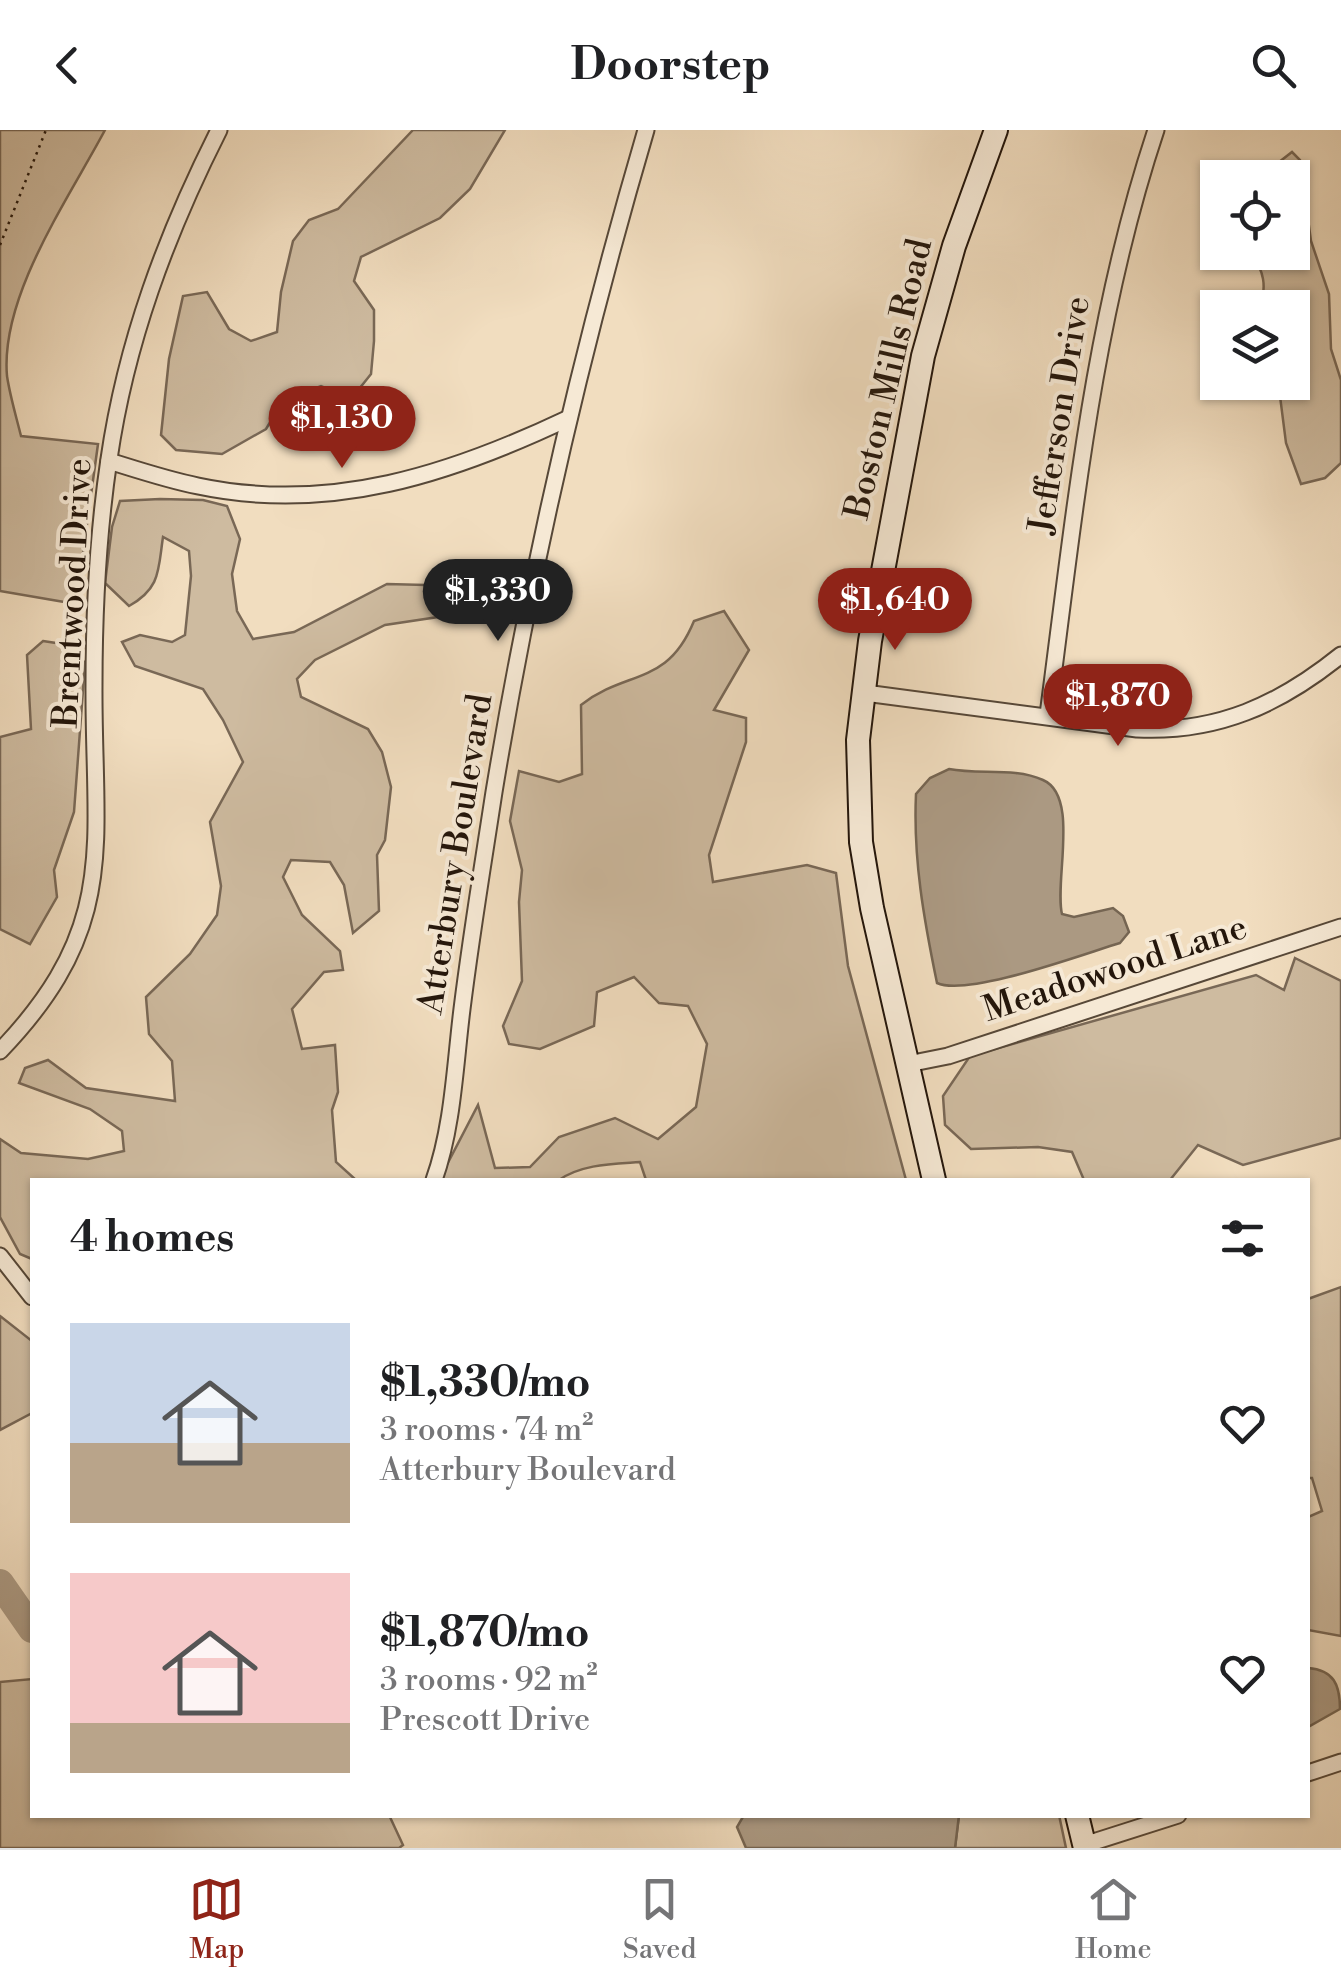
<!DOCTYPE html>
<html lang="en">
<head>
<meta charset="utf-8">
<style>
	body { margin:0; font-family:"Libre Bodoni",serif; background:#f6f6f6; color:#202124; height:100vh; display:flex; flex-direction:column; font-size:38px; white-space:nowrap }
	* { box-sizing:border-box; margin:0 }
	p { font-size:32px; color:#757577 }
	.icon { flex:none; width:55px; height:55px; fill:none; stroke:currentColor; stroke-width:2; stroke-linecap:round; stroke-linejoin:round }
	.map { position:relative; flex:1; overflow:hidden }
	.details { position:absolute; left:30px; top:1048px; width:1280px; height:640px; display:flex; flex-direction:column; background:#fff; border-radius:0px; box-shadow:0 2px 8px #0004 }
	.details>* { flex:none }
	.fabs { position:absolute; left:1200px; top:30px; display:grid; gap:20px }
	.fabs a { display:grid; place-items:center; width:110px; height:110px; border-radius:0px; background:#fff; box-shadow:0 2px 8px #0004; font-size:50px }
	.price { position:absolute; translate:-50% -85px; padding:0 22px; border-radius:35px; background:#8f2418; color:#fff; font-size:32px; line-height:65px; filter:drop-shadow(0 2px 5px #0008) }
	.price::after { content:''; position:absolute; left:50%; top:60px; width:30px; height:22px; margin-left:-15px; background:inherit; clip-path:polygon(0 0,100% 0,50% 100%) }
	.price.current { background:#222; color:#fff }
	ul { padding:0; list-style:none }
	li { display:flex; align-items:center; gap:30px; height:250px; padding:0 40px }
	li span { display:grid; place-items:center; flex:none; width:280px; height:200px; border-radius:0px; color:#555 }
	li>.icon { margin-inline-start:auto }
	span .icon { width:120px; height:120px; fill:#fffc; stroke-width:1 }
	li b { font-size:42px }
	h2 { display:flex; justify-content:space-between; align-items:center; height:120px; padding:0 40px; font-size:42px }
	header { display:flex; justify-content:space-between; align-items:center; height:130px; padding:0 40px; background:#fff; font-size:45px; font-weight:700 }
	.menu { display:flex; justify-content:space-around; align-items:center; height:140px; border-top:2px solid #e0e0e0; background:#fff; font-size:28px; color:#757577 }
	.menu a { display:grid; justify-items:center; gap:5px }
	.menu .current { color:#8f2418 }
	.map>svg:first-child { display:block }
	.green { fill:#cebba0; stroke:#796856; stroke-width:2.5 }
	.water { fill:#ab9982; stroke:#756552; stroke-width:2.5 }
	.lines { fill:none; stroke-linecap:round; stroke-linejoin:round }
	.river { stroke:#ab9982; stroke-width:28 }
	.street-casing { stroke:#574838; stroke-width:19 }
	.secondary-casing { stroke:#24160b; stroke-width:26 }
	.path { stroke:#24160b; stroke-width:2.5; stroke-dasharray:2.5 5; stroke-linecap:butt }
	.street { stroke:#f6e9d5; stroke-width:15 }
	.secondary { stroke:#f6e9d5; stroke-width:22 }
	.labels { text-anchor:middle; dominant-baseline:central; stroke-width:8; stroke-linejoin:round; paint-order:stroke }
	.street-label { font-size:35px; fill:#24160b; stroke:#f6e9d5 }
</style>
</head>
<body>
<header><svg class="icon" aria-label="back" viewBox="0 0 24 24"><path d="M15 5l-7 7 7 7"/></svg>Doorstep<svg class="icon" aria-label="search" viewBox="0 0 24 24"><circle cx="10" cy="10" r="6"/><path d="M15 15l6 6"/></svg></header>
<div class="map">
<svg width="1341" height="1718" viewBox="0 0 1341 1718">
	<rect width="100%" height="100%" fill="#f1ddbf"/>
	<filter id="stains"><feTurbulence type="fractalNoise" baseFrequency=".002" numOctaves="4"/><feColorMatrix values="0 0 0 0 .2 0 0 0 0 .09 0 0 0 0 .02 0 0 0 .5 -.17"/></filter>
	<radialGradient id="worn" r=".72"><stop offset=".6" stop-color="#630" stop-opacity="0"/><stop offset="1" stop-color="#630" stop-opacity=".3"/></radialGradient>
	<g class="green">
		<path d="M0,0h105c-36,68 -105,166 -98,246 3,20 9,40 14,60l77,8 -22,160 -76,-13z"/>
		<polygon points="413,0 505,0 470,59 440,88 361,127 354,151 374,180 374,211 371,244 351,269 321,256 283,271 266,299 222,324 176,320 161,305 169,229 183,166 207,162 229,199 251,211 277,202 281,162 293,111 309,90 338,79"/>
		<path d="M1292,22l8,8 11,81 18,53 2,55 10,31v83l-16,15 -24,6 -15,-41 -6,-47 -6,-13 18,-1v-74l-32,-1c7,-21 4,-36 -9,-54l41,-1v-74l-32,-1z"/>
		<path d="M160,369l43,1 24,6 13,33 -8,35 5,37 16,28 41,-7 93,-48 78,2 12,10 -19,18 -73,11 -70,35 -18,19 4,18 67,32 14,23 9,35 -6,53 -8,15 2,56 -26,22 -9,-48 -14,-23 -39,-2 -8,17 19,38 38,36 3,19 -19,2 -32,37 10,40 33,-4 3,47 -6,18 4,52 20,18h-324v79l-12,-5 -20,-37v-78l21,14 67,6 36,-8 -2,-20 -32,-22 -71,-26 6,-15 23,-8 38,28 89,13 -3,-40 -23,-27 -3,-37 44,-43 27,-39 4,-29 -11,-64 33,-60 -20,-42 -20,-31 -68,-23 -13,-24 18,-7 32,7 13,-7 6,-59 -2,-25 -26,-14c-5,33 -2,51 -34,69l-24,-23 7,-56 8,-26z"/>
		<path d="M724,481l25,39 -35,60 32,8v24l-37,113 4,27 94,-17 29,8 12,93 58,214h-260l-6,-18c-27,2 -58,2 -81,18h-120l39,-75 17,63 35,-1 29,-30 56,-19 43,21 38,-32 11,-63 -19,-38 -29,-3 -25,-26 -37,15 -3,34 -54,23 -31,-5 -6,-18 19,-45 -3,-79 3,-32 -12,-49 9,-50 40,11 23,-8 -1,-69c46,-36 86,-18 113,-84z"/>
		<polygon points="43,511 69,515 85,533 74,682 54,740 57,767 30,814 0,799 0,607 31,599 27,525"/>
		<polygon points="1295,828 1341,851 1341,1008 1243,1035 1198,1015 1170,1050 1084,1050 1072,1022 1038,1017 971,1019 945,995 943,966 970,926 1256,845 1284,860"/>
		<polygon points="1341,1157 1341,1506 1308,1500 1308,1387 1322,1381 1312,1348 1308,1348 1308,1169"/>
		<polygon points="0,1186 32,1211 32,1283 0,1300"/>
		<polygon points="32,1549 32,1685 389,1685 403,1715 399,1718 0,1718 0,1552"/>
		<polygon points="959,1685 1059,1685 1066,1718 955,1718"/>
	</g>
	<g class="water">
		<path d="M949,639c31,6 65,-2 94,11 37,16 11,102 19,134l12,3 39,-9 10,8 6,16 -9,11c-37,11 -152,54 -183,40 -13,-63 -24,-124 -21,-189l14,-16z"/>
		<path d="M1308,1538c26,2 32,17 32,41l-32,18z"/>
		<polygon points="744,1685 959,1685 955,1718 746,1718 737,1697"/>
	</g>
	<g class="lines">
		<polyline class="river" points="0,1453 32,1499"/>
		<g class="street-casing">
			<g id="street">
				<path d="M109,331c29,9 59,19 89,25 132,28 253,-12 371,-68"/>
				<path d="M865,563l272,36c80,4 142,-24 204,-74"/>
				<path d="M1048,585c26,-197 45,-396 108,-585"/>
				<path d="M0,921c121,-126 93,-207 94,-366 0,-75 4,-152 15,-226 17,-117 57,-224 110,-329"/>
				<polyline points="908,934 948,926 1341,797"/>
				<path d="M434,1050c19,-53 21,-115 28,-171 9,-73 21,-145 32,-217 37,-224 88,-444 152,-662"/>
				<polyline points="0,1126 32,1167"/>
				<polyline points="1308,1643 1341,1632"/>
				<polyline points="1084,1715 1178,1685"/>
			</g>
		</g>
		<g class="secondary-casing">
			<g id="secondary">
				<polyline points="934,1050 872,778 861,712 858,610 870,511 923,226 954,116 996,0"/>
				<polyline points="1077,1685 1085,1718"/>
			</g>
		</g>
		<polyline class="path" points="0,115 46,0"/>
		<use href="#street" class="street"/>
		<use href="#secondary" class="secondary"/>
	</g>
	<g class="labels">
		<g class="street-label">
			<text transform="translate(889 249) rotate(-77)">Boston Mills Road</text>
			<text transform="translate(1060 285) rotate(-81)">Jefferson Drive</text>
			<text transform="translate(73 463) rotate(-87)">Brentwood Drive</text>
			<text transform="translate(456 724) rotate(-81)">Atterbury Boulevard</text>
			<text transform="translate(1115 839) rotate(-18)">Meadowood Lane</text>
		</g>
	</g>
	<rect width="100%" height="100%" filter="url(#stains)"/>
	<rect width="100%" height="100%" fill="url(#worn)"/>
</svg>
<div class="fabs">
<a><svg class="icon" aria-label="locate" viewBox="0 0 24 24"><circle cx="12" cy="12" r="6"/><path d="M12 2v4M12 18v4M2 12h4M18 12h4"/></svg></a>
<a><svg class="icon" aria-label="layers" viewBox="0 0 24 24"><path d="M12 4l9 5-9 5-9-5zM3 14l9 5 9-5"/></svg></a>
</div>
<b class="price" style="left:342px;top:341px">$1,130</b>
<b class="price current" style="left:498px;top:514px">$1,330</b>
<b class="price" style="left:895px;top:523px">$1,640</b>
<b class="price" style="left:1118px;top:619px">$1,870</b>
<section class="details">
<h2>4 homes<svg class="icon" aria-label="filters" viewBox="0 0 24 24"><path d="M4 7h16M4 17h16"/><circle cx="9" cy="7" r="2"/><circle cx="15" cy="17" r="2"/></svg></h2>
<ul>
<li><span style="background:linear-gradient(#c9d6e8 60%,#b9a48a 0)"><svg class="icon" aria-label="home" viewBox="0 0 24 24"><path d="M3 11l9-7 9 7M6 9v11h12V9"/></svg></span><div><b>$1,330/mo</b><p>3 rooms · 74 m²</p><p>Atterbury Boulevard</p></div><svg class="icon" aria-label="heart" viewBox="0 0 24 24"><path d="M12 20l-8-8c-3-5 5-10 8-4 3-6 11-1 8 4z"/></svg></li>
<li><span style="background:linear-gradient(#f6c9c9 75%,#b9a48a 0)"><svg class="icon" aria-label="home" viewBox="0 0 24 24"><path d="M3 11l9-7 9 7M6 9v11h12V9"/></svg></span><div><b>$1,870/mo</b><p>3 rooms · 92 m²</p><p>Prescott Drive</p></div><svg class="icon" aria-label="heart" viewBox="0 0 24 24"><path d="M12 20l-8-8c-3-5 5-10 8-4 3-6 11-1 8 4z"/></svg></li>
</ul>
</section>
</div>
<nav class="menu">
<a class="current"><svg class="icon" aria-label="map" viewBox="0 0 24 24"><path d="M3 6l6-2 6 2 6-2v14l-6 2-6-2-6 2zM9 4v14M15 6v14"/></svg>Map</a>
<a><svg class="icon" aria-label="saved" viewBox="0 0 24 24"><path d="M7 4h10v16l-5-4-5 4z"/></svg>Saved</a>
<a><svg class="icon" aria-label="home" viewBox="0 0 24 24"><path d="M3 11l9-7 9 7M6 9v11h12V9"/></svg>Home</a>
</nav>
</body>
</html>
